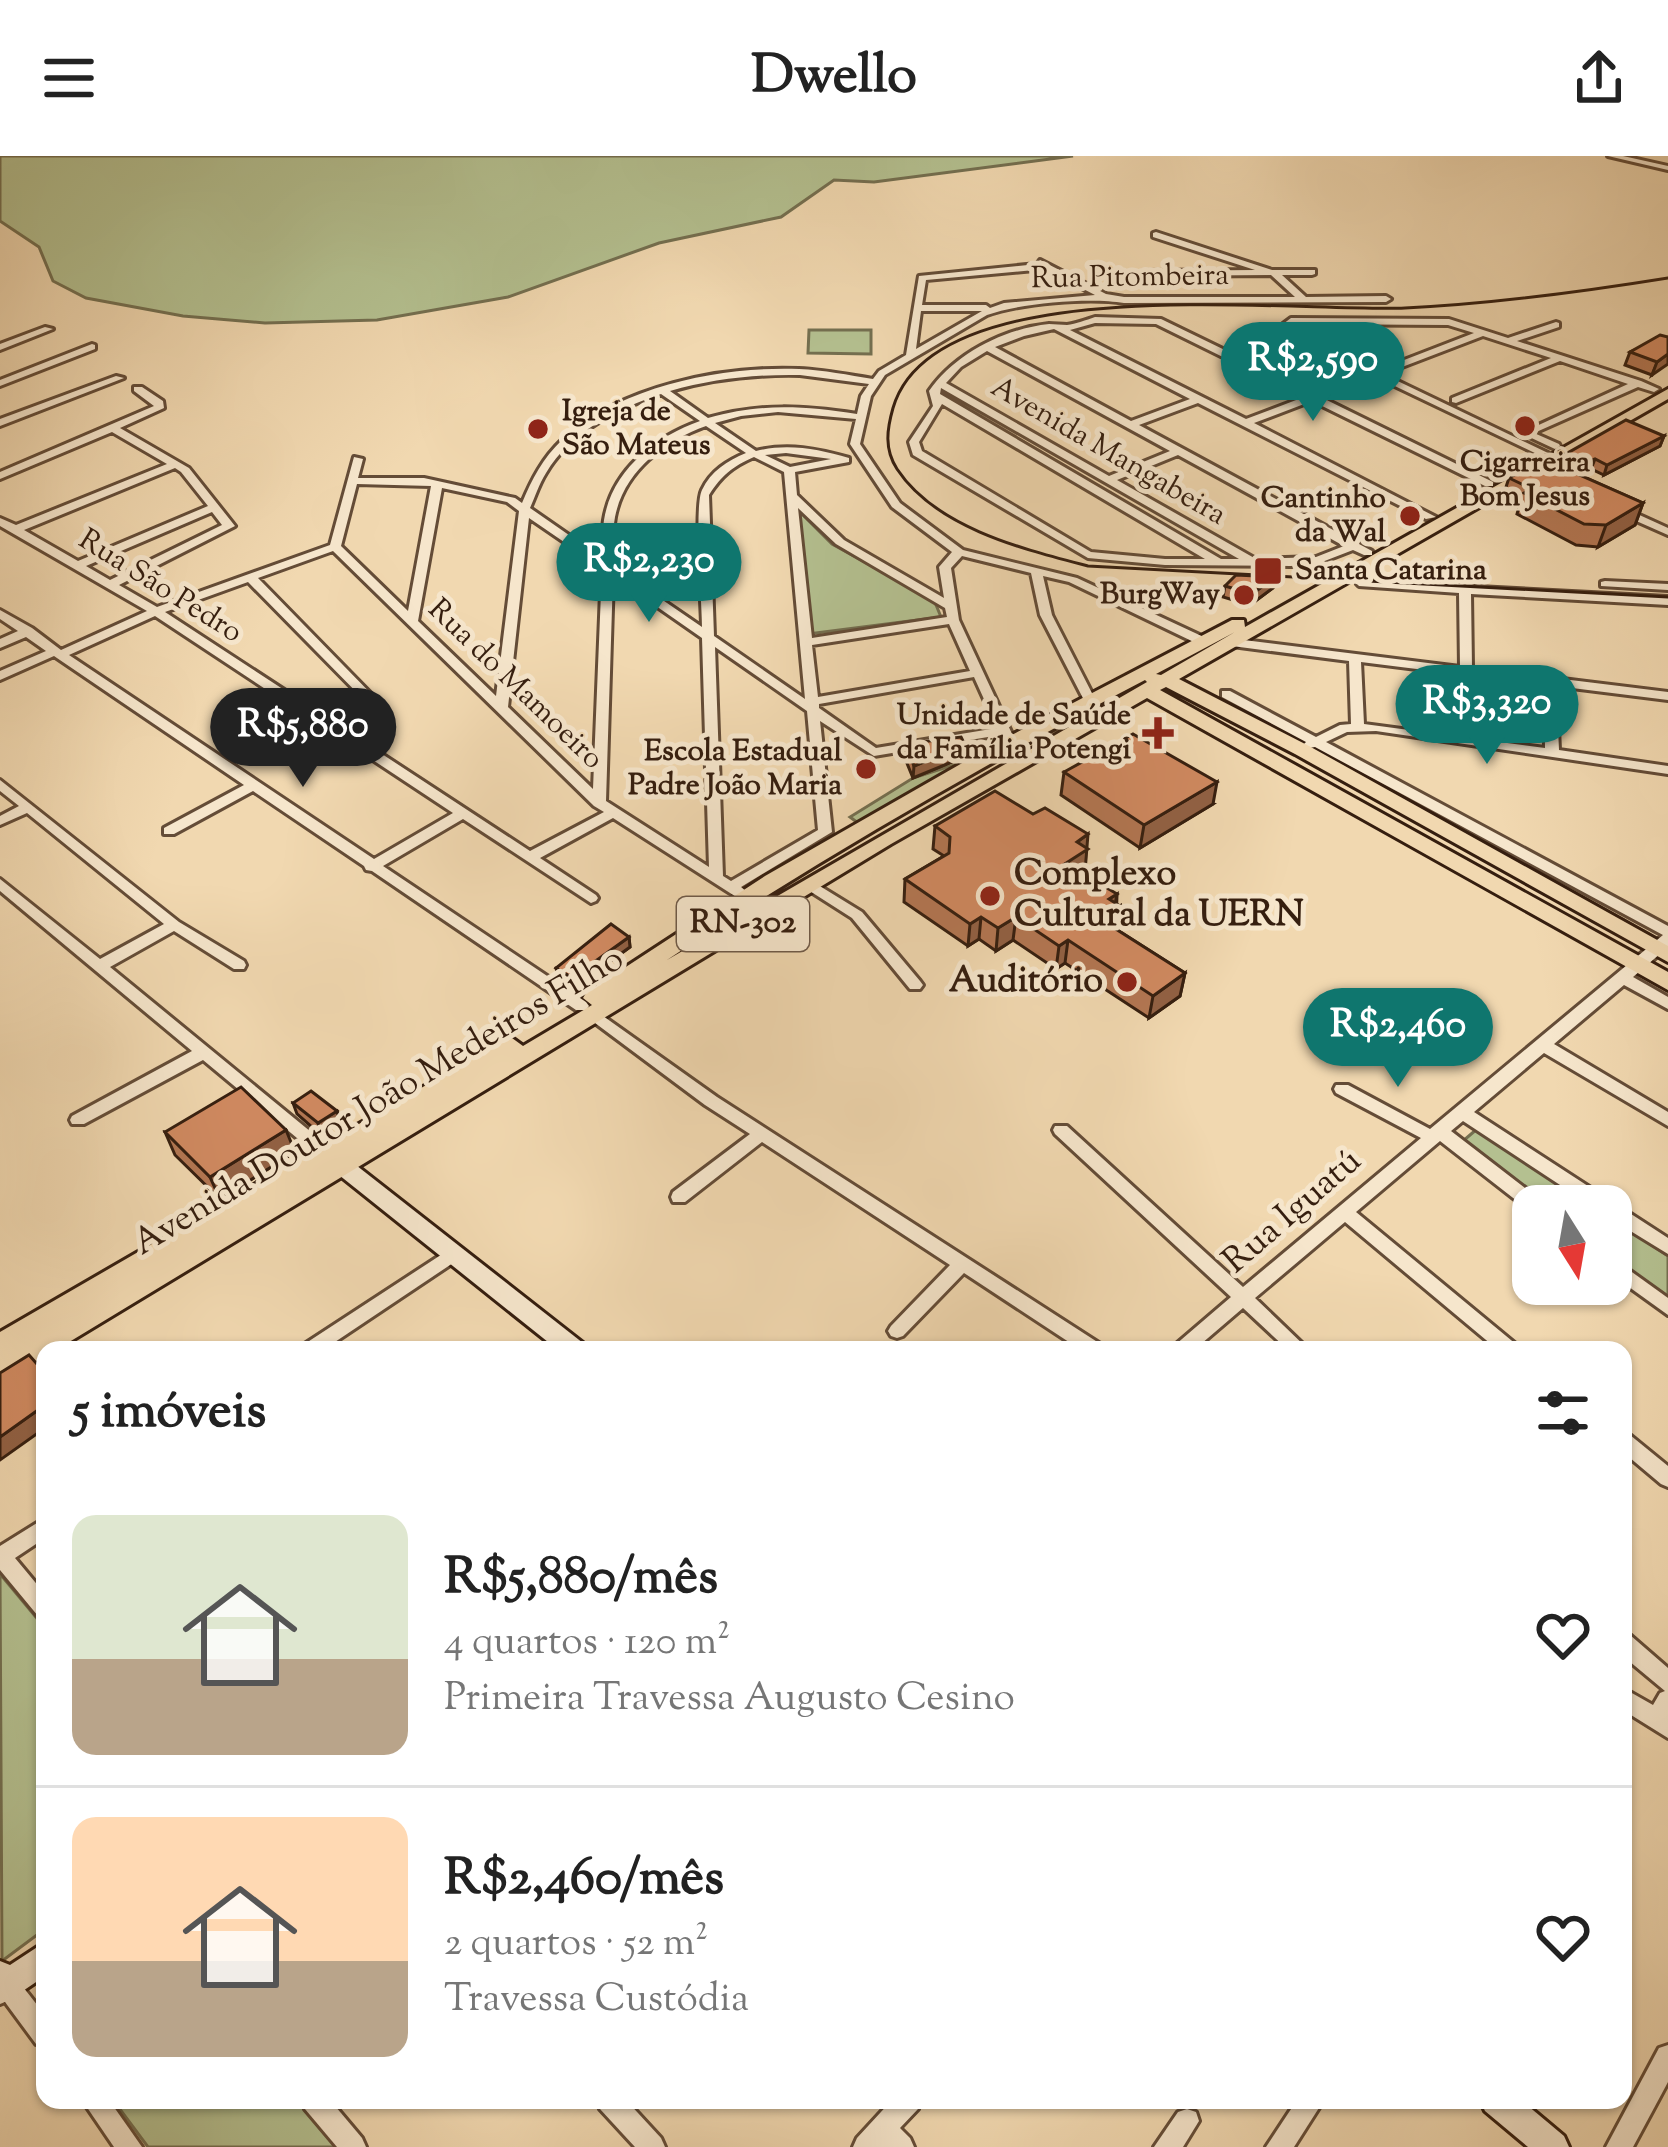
<!DOCTYPE html>
<html lang="pt">
<head>
<meta charset="utf-8">
<style>
	body { margin:0; font-family:"Sorts Mill Goudy",serif; background:#f2f2f2; color:#222; height:100vh; display:flex; flex-direction:column; font-size:45px; white-space:nowrap }
	* { box-sizing:border-box; margin:0 }
	p { font-size:39px; color:#767676 }
	.icon { flex:none; width:66px; height:66px; fill:none; stroke:currentColor; stroke-width:2; stroke-linecap:round; stroke-linejoin:round }
	.map { position:relative; flex:1; overflow:hidden }
	.details { position:absolute; left:36px; top:1185px; width:1596px; height:768px; display:flex; flex-direction:column; background:#fff; border-radius:24px; box-shadow:0 3px 9px #0004 }
	.details>* { flex:none }
	.needle { width:78px; rotate:169deg }
	.fabs { position:absolute; left:1512px; top:1029px; display:grid; gap:24px }
	.fabs a { display:grid; place-items:center; width:120px; height:120px; border-radius:24px; background:#fff; box-shadow:0 3px 9px #0004; font-size:60px }
	.price { position:absolute; translate:-50% -102px; padding:0 27px; border-radius:42px; background:#0f766e; color:#fff; font-size:39px; line-height:78px; filter:drop-shadow(0 3px 6px #0008) }
	.price::after { content:''; position:absolute; left:50%; top:72px; width:36px; height:27px; margin-left:-18px; background:inherit; clip-path:polygon(0 0,100% 0,50% 100%) }
	.price.selected { background:#222; color:#fff }
	ul { padding:0; list-style:none }
	li { display:flex; align-items:center; gap:36px; height:300px; padding:0 36px }
	li+li { border-top:3px solid #e0e0e0 }
	li span { display:grid; place-items:center; flex:none; width:336px; height:240px; border-radius:24px; color:#555 }
	li>.icon { margin-inline-start:auto }
	span .icon { width:144px; height:144px; fill:#fffc; stroke-width:1 }
	li b { font-size:51px }
	h2 { display:flex; justify-content:space-between; align-items:center; height:144px; padding:0 36px; font-size:51px }
	header { display:flex; justify-content:space-between; align-items:center; height:156px; padding:0 36px; background:#fff; font-size:54px; font-weight:700 }
	.map>svg:first-child { display:block }
	.green { fill:#b4c090; stroke:#746f50; stroke-width:3 }
	.lines { fill:none; stroke-linecap:round; stroke-linejoin:round }
	.street-casing { stroke:#644c37; stroke-width:6 }
	.secondary-casing { stroke:#351e0f; stroke-width:6 }
	.primary-casing { stroke:#351e0f; stroke-width:6 }
	.street { fill:#f6e6cc; fill-rule:evenodd }
	.secondary { fill:#f6e6cc; fill-rule:evenodd }
	.primary { fill:#f1d8b0; fill-rule:evenodd }
	.tram { stroke:#351e0f; stroke-width:3 }
	.wall { fill:#b47753; stroke:#351e0f; stroke-width:3 }
	.shaded-wall { fill:#926144; stroke:#351e0f; stroke-width:3 }
	.building { fill:#d18a61; stroke:#351e0f; stroke-width:3 }
	.poi-dot { fill:#8f2418; stroke:#f6e6cc; stroke-width:4.5 }
	.labels { text-anchor:middle; dominant-baseline:central; stroke-width:10; stroke-linejoin:round; paint-order:stroke }
	.far-street-label { font-size:30px; fill:#351e0f; stroke:#f6e6cc }
	.far-poi-label { font-size:30px; font-weight:bold; fill:#351e0f; stroke:#f6e6cc; text-anchor:end }
	.shield { fill:#f6e6cc; stroke:#6f5a48; stroke-width:3 }
	.shield-label { font-size:33px; font-weight:bold; fill:#351e0f }
	.poi-label { font-size:36px; font-weight:bold; fill:#351e0f; stroke:#f6e6cc; text-anchor:start }
	.street-label { font-size:36px; fill:#351e0f; stroke:#f6e6cc }
</style>
</head>
<body>
<header><svg class="icon" aria-label="menu" viewBox="0 0 24 24"><path d="M4 6h16M4 12h16M4 18h16"/></svg>Dwello<svg class="icon" aria-label="share" viewBox="0 0 24 24"><path d="M12 15V3M7 8l5-5 5 5M5 13v7h14v-7"/></svg></header>
<div class="map">
<svg width="1668" height="1991" viewBox="0 0 1668 1991">
	<rect width="100%" height="100%" fill="#f1d8b0"/>
	<filter id="stains"><feTurbulence type="fractalNoise" baseFrequency=".00167" numOctaves="4"/><feColorMatrix values="0 0 0 0 .2 0 0 0 0 .09 0 0 0 0 .02 0 0 0 .5 -.17"/></filter>
	<radialGradient id="worn" r=".72"><stop offset=".6" stop-color="#630" stop-opacity="0"/><stop offset="1" stop-color="#630" stop-opacity=".3"/></radialGradient>
	<g class="green">
		<polygon points="0,0 1073,0 874,26 834,24 781,61 659,87 508,141 377,164 265,167 183,160 86,142 53,125 39,91 0,65"/>
		<polygon points="809,174 871,174 871,198 808,197"/>
		<polygon points="797,353 832,388 934,444 941,461 808,478"/>
		<polygon points="1001,577 1007,584 862,670 850,661 913,622 966,605 957,585"/>
		<polygon points="1477,973 1592,1050 1546,1050 1463,985"/>
		<polygon points="1611,1062 1668,1100 1668,1145 1611,1101"/>
		<polygon points="0,1418 45,1472 45,1773 2,1805"/>
		<polygon points="113,1944 300,1944 339,1991 148,1991"/>
	</g>
	<g class="lines">
		<g class="street-casing">
			<g id="street">
				<polygon points="1608,0 1623,0 1668,10 1668,14"/>
				<path d="M1156,76l116,38h43v4l-3,1h-30l24,22 80,-1 5,3 -5,3 -262,1c-34,-6 -104,0 -137,12l-102,60 -14,21 -11,48 40,59 63,47 114,28 131,61v6h-8l-131,-63 -26,-6 9,39 44,86 -6,4 -4,-1 -46,-89 -9,-42 -69,-17 -11,12 8,52 54,116 -6,4 -7,-5 -126,21 -54,-35 12,111 -91,55 12,10 -2,3h-10l-128,-82 -73,40 56,37 2,3 -2,3 -5,2 -128,-84 -80,47 203,136 3,4 -3,4h-10l-204,-139 -6,-1 -2,-4 -111,-75 -79,43h-10v-6l80,-43 -190,-129 -54,24v-9l46,-20 -20,-14 -26,11v-9l18,-8 -18,-12v-9l32,18 29,22 86,-39 -147,-85v-8l16,7 151,-61 -55,-32 -112,47v-7l154,-66 -20,-15v-4h8l21,14 1,7 -44,20 69,40 46,58 -116,59 38,22 173,-62 24,-88 9,2 -5,19h66l91,20 7,5c10,-24 21,-45 40,-63 58,-54 160,-74 237,-71 25,1 49,6 74,10l6,-8 27,-16 13,-79 118,-12 3,-4 66,34 18,3h171l-24,-22 -130,1v-4l3,-1 111,-1 -102,-33v-4zM1045,113l50,26 -91,8 -14,5 -4,-3h-64l4,-25zM921,155h61l-66,38zM800,219l69,9 -8,12 -4,18c-54,-8 -95,-11 -149,4l-38,-27c42,-12 86,-17 130,-16zM661,238l39,27c-45,16 -88,49 -96,99 -2,12 -2,25 -2,38l-72,-50c5,-11 9,-24 16,-35 24,-41 71,-64 115,-79zM778,256l78,7 -6,25 42,63 60,45 -13,15 5,31 -100,-58 -47,-45 -2,-23 54,-10v-4c-31,-9 -61,-15 -93,-7l-41,-28 26,-7zM706,270l40,27c-19,8 -35,18 -44,37 -8,16 0,113 0,137l-89,-61c1,-16 -1,-33 2,-49 9,-46 49,-76 91,-91zM786,297l45,6 -41,8 -25,-12zM754,301l30,15 21,227 -91,-63 -5,-141c12,-19 24,-29 45,-38zM175,312l6,4 27,34 -130,55 -54,-31zM357,328l74,2 -23,125 -67,-65zM442,332l65,14 12,9 -23,185 -78,-75zM798,352l38,36 109,64 2,9 -135,21zM212,356l10,13 -112,55 -24,-14zM529,362l73,50 -9,221 -85,-82zM333,395l261,255 10,6 -74,39 -174,-114 28,-17 2,-11 -128,-131zM613,420l89,62 7,229 -103,-66zM248,426l126,128 -1,5 -26,16 -182,-119zM155,460l298,197 -79,46 -305,-204zM949,468l21,47 -152,26 -6,-52zM715,491l92,64 11,119 -87,51 -8,-5zM974,521l23,51 -121,20 -57,-40v-4z"/>
				<path d="M1095,161l66,2 109,53 54,-19 -41,-25v-4l8,-6 158,1 59,19 48,-16 3,1v4l-42,14 124,40 18,8 -5,3 -16,-5 -104,46 25,11 1,2 -5,3 -34,-16 107,-49 -68,-23 -104,42 -4,-1v-4l99,-40 -68,-22 -94,36 -3,-1v-4l88,-34 -26,-8 -155,-1 -1,1 43,26 213,102 -9,2 -207,-99 -54,20 215,106v4h-8l-173,-85 -58,22 182,94 -10,2 -228,-116 -59,22 233,126v4h-8l-11,-5 -31,12 -31,4 -126,-1 -77,-7 -175,-103 -4,-13 24,-36 -4,-15c26,-37 74,-62 120,-67 6,0 12,1 18,1 9,-1 19,-5 28,-8zM1095,167l61,1 148,73 -58,22 -176,-89zM1054,173l136,70 -59,22 -136,-74 29,-11zM987,195l183,100 -61,25 -163,-93 15,-16zM941,232l298,171h-18l-281,-165zM942,248l263,155h-40l-74,-7 -169,-101 -3,-9zM1178,299l166,91 -28,11 -60,2 -139,-79z"/>
				<polygon points="45,171 53,173 0,194 0,188"/>
				<polygon points="92,188 95,189 95,193 0,230 0,224"/>
				<polygon points="116,220 124,222 0,270 0,263"/>
				<polygon points="1616,352 1624,352 1668,372 1668,379 1616,356"/>
				<path d="M1363,425l305,16v8l-197,-11 1,74 196,24v8l-112,-14 3,64 109,16v8l-292,-43 -29,1 -21,10 342,184v21l-35,30 35,20v12l-44,-24 -70,59 114,68v14l-124,-73 -70,59 194,126v16l-57,-35v-13h-19l-129,-85 -12,10 91,70 2,5h-11v6l-3,-1 -90,-70 -84,71 161,133 3,5h-22l-153,-128 -90,76 54,52h-21l-45,-42 -49,42h-22l3,-5 56,-48 -176,-163 -2,-4 2,-4h12l176,161 178,-149 -85,-45 -2,-4 2,-4h12l82,44 233,-194 -348,-188 -12,2 -1,-3 4,-4 -84,-45v-6h8l86,46 24,-12 11,-1 -2,-63 -117,-15 -2,-3 6,-4 224,28 -1,-74 -100,-7 -2,-2zM1361,506l183,23 1,63 -181,-24z"/>
				<polygon points="1605,425 1668,428 1668,434 1601,430 1601,426"/>
				<polygon points="0,624 179,766 244,805 246,809 244,813 234,813 174,775 110,811 333,994 335,998 333,1002 321,1002 203,904 84,968 72,968 70,964 72,960 192,895 0,735 0,723 100,803 164,768 27,657 0,669 0,660 19,650 0,635"/>
				<polygon points="810,724 862,756 920,825 923,829 920,833 910,833 852,762 805,732 803,729"/>
				<polygon points="596,855 717,941 1102,1189 1105,1194 1081,1194 964,1117 903,1180 897,1182 891,1180 888,1175 891,1170 950,1109 762,986 685,1046 673,1046 671,1041 673,1036 750,978 705,949 591,864 588,860 591,856"/>
				<polygon points="453,1091 459,1093 462,1098 459,1103 323,1194 300,1194 303,1189"/>
				<polygon points="1611,1101 1668,1142 1668,1159 1611,1118"/>
				<polygon points="1623,1277 1630,1279 1668,1310 1668,1331 1661,1328 1623,1296"/>
				<polygon points="45,1362 45,1382 15,1402 45,1438 45,1463 38,1460 0,1414 0,1390"/>
				<polygon points="1623,1476 1630,1479 1668,1512 1668,1582 1623,1554 1623,1532 1653,1549 1660,1537 1665,1535 1623,1500"/>
				<polygon points="8,1818 16,1822 45,1859 45,1891 36,1888 5,1846 0,1848 0,1821"/>
				<polygon points="1668,1889 1668,1926 1633,1991 1606,1991 1659,1892"/>
				<polygon points="82,1944 109,1944 142,1991 114,1991"/>
				<polygon points="302,1944 330,1944 362,1982 366,1991 337,1991 305,1953"/>
				<polygon points="597,1944 626,1944 661,1982 665,1991 635,1991 600,1953"/>
				<polygon points="892,1944 921,1944 918,1953 900,1972 910,1982 914,1991 853,1991 857,1982"/>
				<polygon points="1297,1944 1324,1944 1294,1991 1266,1991"/>
				<polygon points="1187,1953 1196,1956 1199,1965 1183,1991 1154,1991 1178,1956"/>
			</g>
		</g>
		<g class="secondary-casing">
			<g id="secondary">
				<polygon points="331,993 338,995 583,1187 587,1194 558,1194 324,1007 320,1001 324,995"/>
				<polygon points="45,1786 45,1820 8,1845 0,1842 0,1805 10,1809"/>
				<polygon points="1480,1944 1521,1944 1564,1980 1569,1991 1528,1991 1485,1955"/>
			</g>
		</g>
		<g class="primary-casing">
			<path id="primary" d="M1668,233v10l-489,280 130,67 359,200v16l-373,-208 -129,-67 -6,3 508,282v18l-521,-292 -256,146 -835,506h-11v6l-45,25v-49l504,-292 8,-2 11,8 69,-41 -9,-7 3,-5 179,-117 241,-138 226,-118h12l1,7zM1235,476l-74,43 -5,-1zM1145,524l2,2 -480,278c154,-102 314,-194 478,-280z"/>
		</g>
		<use href="#street" class="street"/>
		<use href="#secondary" class="secondary"/>
		<use href="#primary" class="primary"/>
		<path class="tram" d="M1668,122c-87,14 -175,26 -263,30 -113,5 -471,-41 -512,100 -6,21 -9,41 4,61 39,59 126,80 191,97l580,31"/>
	</g>
	<g class="wall">
		<polygon points="1668,181 1652,219 1625,209 1630,196"/>
		<polygon points="1664,280 1660,290 1604,319 1591,313 1578,318 1643,347 1635,369 1598,391 1576,389 1517,358 1519,351 1502,343 1509,322 1555,308 1557,303"/>
		<polygon points="1275,421 1273,432 1250,449 1223,441 1225,430"/>
		<polygon points="905,588 964,601 913,622 904,600"/>
		<polygon points="1064,616 1213,648 1140,692 1061,639"/>
		<polygon points="935,670 1086,692 1085,716 1076,721 1095,734 1117,738 1116,773 1185,817 1180,840 1149,862 1065,807 1056,813 1013,784 996,795 979,783 968,790 904,746 905,723 944,700 933,693"/>
		<polygon points="629,781 630,791 574,832 558,822 556,812"/>
		<polygon points="293,947 337,955 340,966 321,979 297,958"/>
		<polygon points="165,976 295,996 220,1043 175,999"/>
	</g>
	<g class="shaded-wall">
		<polygon points="1668,198 1668,208 1652,219 1657,206"/>
		<polygon points="1664,280 1660,290 1604,319 1607,309"/>
		<polygon points="1595,303 1591,313 1570,322 1574,311"/>
		<polygon points="1643,347 1635,369 1598,391 1606,369"/>
		<polygon points="1275,421 1273,432 1250,449 1252,438"/>
		<polygon points="965,589 964,601 913,622 914,610"/>
		<polygon points="1217,626 1213,648 1140,692 1144,669"/>
		<polygon points="1088,678 1085,716 1057,734 1060,711 1077,686"/>
		<polygon points="1117,738 1114,754 1120,750 1116,773 1100,763 1109,743"/>
		<polygon points="981,761 979,783 968,790 970,768"/>
		<polygon points="1016,761 1013,784 996,795 998,772"/>
		<polygon points="629,781 630,791 574,832 572,822"/>
		<polygon points="1068,784 1065,807 1056,813 1059,790"/>
		<polygon points="1185,817 1180,840 1149,862 1153,840"/>
		<polygon points="337,955 340,966 321,979 318,967"/>
		<polygon points="286,974 295,996 220,1043 210,1021"/>
		<polygon points="45,1249 45,1272 0,1304 0,1281"/>
	</g>
	<g class="building">
		<polygon points="1660,179 1668,181 1668,198 1657,206 1630,196"/>
		<polygon points="1626,264 1664,280 1607,309 1595,303 1574,311 1557,303"/>
		<polygon points="1543,303 1643,347 1606,369 1584,368 1524,337 1532,333 1509,322"/>
		<polygon points="1236,419 1275,421 1252,438 1225,430"/>
		<polygon points="1133,578 1217,626 1144,669 1064,616"/>
		<polygon points="961,581 965,589 914,610 905,588"/>
		<polygon points="995,635 1033,658 1045,652 1088,678 1077,686 1088,693 1060,711 1095,734 1102,729 1117,738 1109,743 1120,750 1100,763 1185,817 1153,840 1068,784 1059,790 1016,761 998,772 981,761 970,768 905,723 949,697 950,681 935,670"/>
		<polygon points="611,768 629,781 572,822 556,812"/>
		<polygon points="241,931 286,974 210,1021 165,976"/>
		<polygon points="311,935 337,955 318,967 293,947"/>
		<polygon points="29,1199 45,1217 45,1249 0,1281 0,1217"/>
	</g>
	<g class="poi-dot">
		<circle cx="1525" cy="270" r="12"/>
		<circle cx="538" cy="273" r="12"/>
		<circle cx="1410" cy="360" r="12"/>
		<rect x="1253" y="400" width="30" height="30" rx="6"/>
		<circle cx="1244" cy="439" r="12"/>
		<path d="M1152 559h12v12h12v12h-12v12h-12v-12h-12v-12h12z"/>
		<circle cx="866" cy="613" r="12"/>
		<circle cx="990" cy="740" r="12"/>
		<circle cx="1127" cy="826" r="12"/>
	</g>
	<g class="labels">
		<g class="far-street-label">
			<text transform="translate(1130 122) rotate(-1)">Rua Pitombeira</text>
			<text transform="translate(1108 296) rotate(30)">Avenida Mangabeira</text>
			<text transform="translate(160 431) rotate(32)">Rua São Pedro</text>
			<text transform="translate(515 529) rotate(44)">Rua do Mamoeiro</text>
		</g>
		<g class="far-poi-label">
			<text x="562" y="256" text-anchor="start">Igreja de<tspan x="562" dy="34">São Mateus</tspan></text>
			<text x="1525" y="307" text-anchor="middle">Cigarreira<tspan x="1525" dy="34">Bom Jesus</tspan></text>
			<text x="1386" y="343">Cantinho<tspan x="1386" dy="34">da Wal</tspan></text>
			<text x="1295" y="415" text-anchor="start">Santa Catarina</text>
			<text x="1220" y="439">BurgWay</text>
			<text x="1131" y="560">Unidade de Saúde<tspan x="1131" dy="34">da Família Potengi</tspan></text>
			<text x="842" y="596">Escola Estadual<tspan x="842" dy="34">Padre João Maria</tspan></text>
		</g>
		<rect class="shield" x="677" y="741" width="132" height="54" rx="9"/>
		<g class="shield-label">
			<text x="743" y="768">RN-302</text>
		</g>
		<g class="poi-label">
			<text x="1014" y="719">Complexo<tspan x="1014" dy="41">Cultural da UERN</tspan></text>
			<text x="1103" y="826" text-anchor="end">Auditório</text>
		</g>
		<g class="street-label">
			<text transform="translate(379 946) rotate(-31)">Avenida Doutor João Medeiros Filho</text>
			<text transform="translate(1293 1056) rotate(-41)">Rua Iguatú</text>
		</g>
	</g>
	<rect width="100%" height="100%" filter="url(#stains)"/>
	<rect width="100%" height="100%" fill="url(#worn)"/>
</svg>
<div class="fabs">
<a><svg class="needle" viewBox="-14 -14 28 28"><path d="M0-13l5 13h-10z" fill="#e53935"/><path d="M0 13l5-13h-10z" fill="#767676"/></svg></a>
</div>
<b class="price" style="left:1313px;top:268px">R$2,590</b>
<b class="price" style="left:649px;top:469px">R$2,230</b>
<b class="price" style="left:1487px;top:611px">R$3,320</b>
<b class="price selected" style="left:303px;top:634px">R$5,880</b>
<b class="price" style="left:1398px;top:934px">R$2,460</b>
<section class="details">
<h2>5 imóveis<svg class="icon" aria-label="filters" viewBox="0 0 24 24"><path d="M4 7h16M4 17h16"/><circle cx="9" cy="7" r="2"/><circle cx="15" cy="17" r="2"/></svg></h2>
<ul>
<li><span style="background:linear-gradient(#dfe7d0 60%,#b9a48a 0)"><svg class="icon" aria-label="home" viewBox="0 0 24 24"><path d="M3 11l9-7 9 7M6 9v11h12V9"/></svg></span><div><b>R$5,880/mês</b><p>4 quartos · 120 m²</p><p>Primeira Travessa Augusto Cesino</p></div><svg class="icon" aria-label="heart" viewBox="0 0 24 24"><path d="M12 20l-8-8c-3-5 5-10 8-4 3-6 11-1 8 4z"/></svg></li>
<li><span style="background:linear-gradient(#ffd9b3 60%,#b9a48a 0)"><svg class="icon" aria-label="home" viewBox="0 0 24 24"><path d="M3 11l9-7 9 7M6 9v11h12V9"/></svg></span><div><b>R$2,460/mês</b><p>2 quartos · 52 m²</p><p>Travessa Custódia</p></div><svg class="icon" aria-label="heart" viewBox="0 0 24 24"><path d="M12 20l-8-8c-3-5 5-10 8-4 3-6 11-1 8 4z"/></svg></li>
</ul>
</section>
</div>
</body>
</html>
